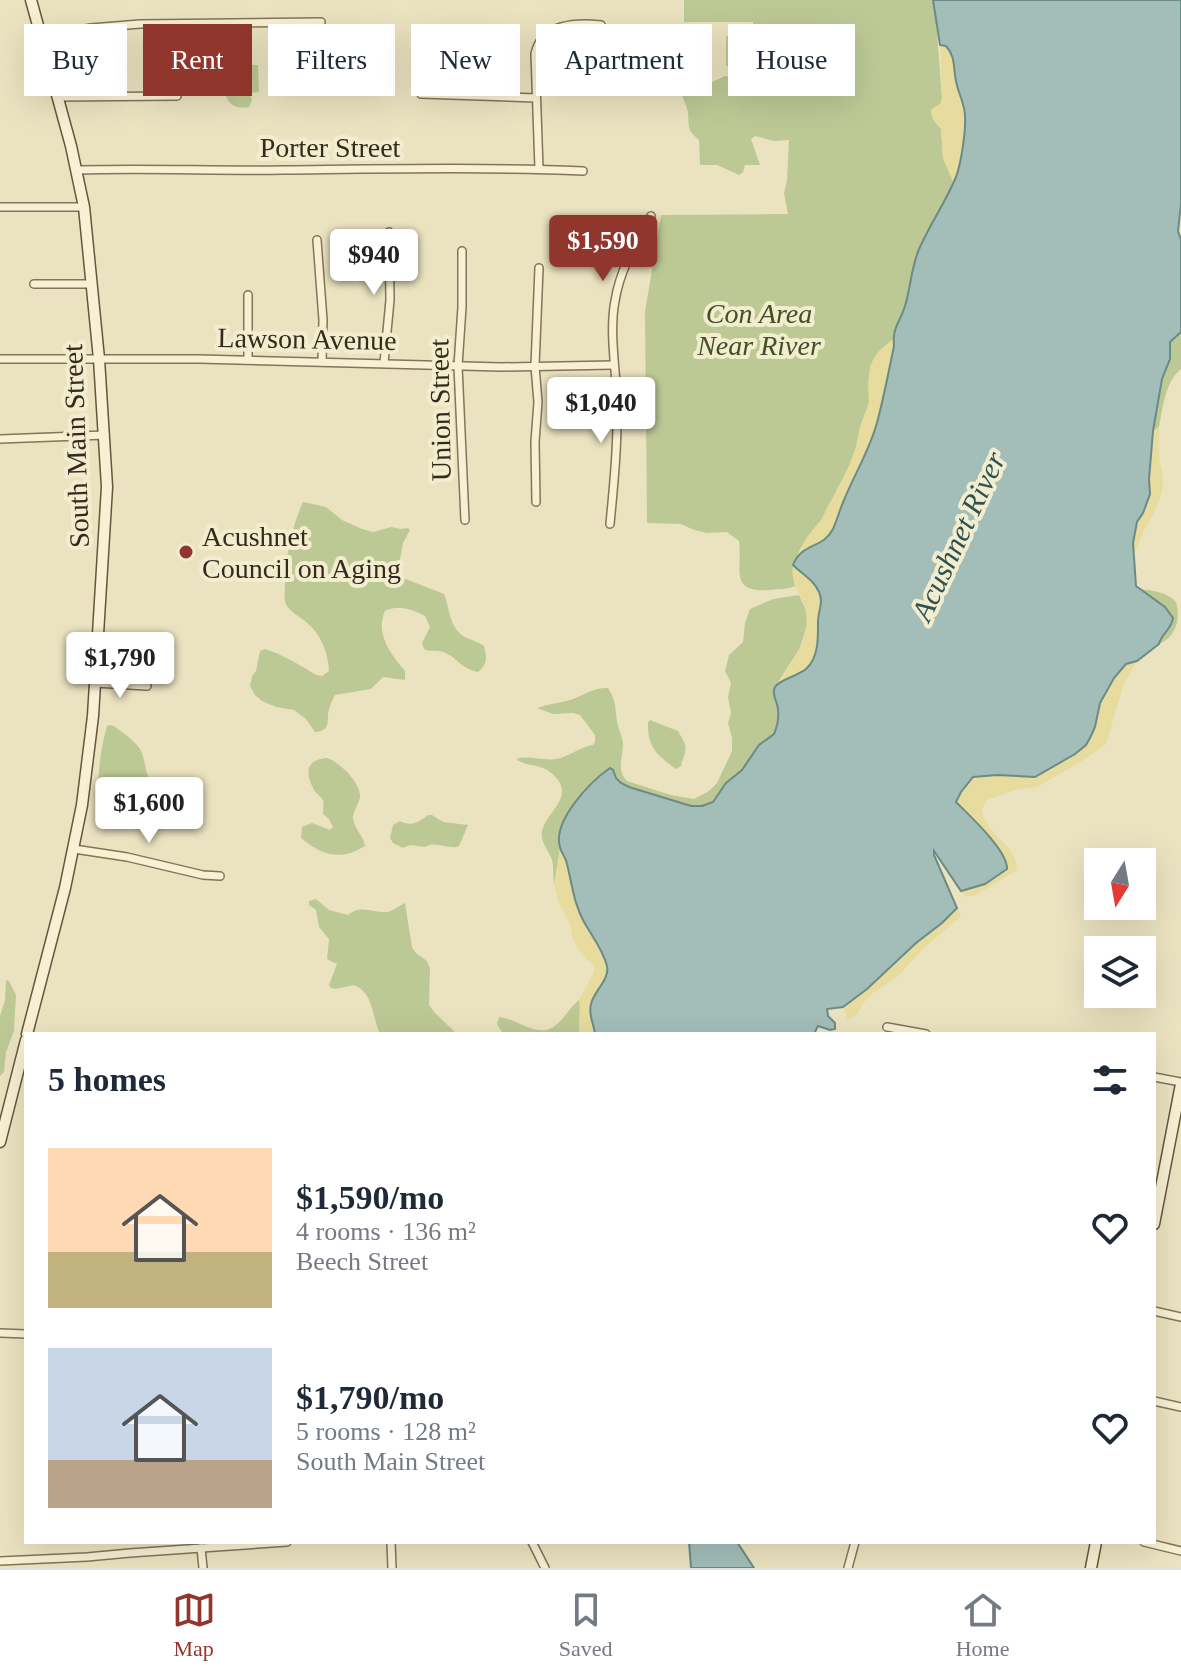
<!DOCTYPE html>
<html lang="en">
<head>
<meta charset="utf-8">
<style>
	body { margin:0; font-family:Georgia,serif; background:#f2f2f3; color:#1f2937; height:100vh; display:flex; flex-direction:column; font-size:30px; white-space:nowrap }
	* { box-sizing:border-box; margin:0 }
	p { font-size:26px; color:#747a83 }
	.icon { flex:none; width:44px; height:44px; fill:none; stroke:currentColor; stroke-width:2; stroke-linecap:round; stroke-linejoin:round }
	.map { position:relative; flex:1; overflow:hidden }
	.sheet { position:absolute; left:24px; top:1032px; width:1132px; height:512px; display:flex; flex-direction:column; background:#fff; border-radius:0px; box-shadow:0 8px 32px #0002 }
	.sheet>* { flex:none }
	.hud { position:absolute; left:24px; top:24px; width:1134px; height:72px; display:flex; gap:16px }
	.needle { width:52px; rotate:191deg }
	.buttons { position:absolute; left:1084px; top:848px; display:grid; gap:16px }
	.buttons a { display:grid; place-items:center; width:72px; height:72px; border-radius:0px; background:#fff; box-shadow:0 8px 32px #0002; font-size:40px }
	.price { position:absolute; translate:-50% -68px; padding:0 18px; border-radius:8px; background:#fff; color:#222; font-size:26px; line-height:52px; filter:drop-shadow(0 2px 4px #0008) }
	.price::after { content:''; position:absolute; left:50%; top:48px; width:24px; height:18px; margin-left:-12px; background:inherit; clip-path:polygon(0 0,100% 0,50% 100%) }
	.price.on { background:#90362c; color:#fff }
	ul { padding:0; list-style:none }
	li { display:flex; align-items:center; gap:24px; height:200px; padding:0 24px }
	li span { display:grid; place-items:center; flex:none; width:224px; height:160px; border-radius:0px; color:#555 }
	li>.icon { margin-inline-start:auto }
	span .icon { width:96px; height:96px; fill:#fffc; stroke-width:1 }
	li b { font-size:34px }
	h2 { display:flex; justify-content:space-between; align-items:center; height:96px; padding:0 24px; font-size:34px }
	.pill { padding:0 28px; border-radius:0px; background:#fff; box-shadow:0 8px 32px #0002; font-size:28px; line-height:72px }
	.pill.on { background:#90362c; color:#fff }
	.menu { display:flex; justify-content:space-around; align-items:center; height:112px; border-top:2px solid #e0e1e3; background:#fff; font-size:22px; color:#747a83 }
	.menu a { display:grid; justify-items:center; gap:4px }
	.menu .on { color:#90362c }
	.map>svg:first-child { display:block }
	.green { fill:#bdc995 }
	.sand { fill:#e7db9e }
	.water { fill:#a3beb9; stroke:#6b8b86; stroke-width:2 }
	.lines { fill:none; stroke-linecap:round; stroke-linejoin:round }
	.street-casing { stroke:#847459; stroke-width:10 }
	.secondary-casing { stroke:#65553c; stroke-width:13 }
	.street { stroke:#f7f0d3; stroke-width:7 }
	.secondary { stroke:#f7f0d3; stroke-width:10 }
	.poi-dot { fill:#90362c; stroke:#f3edcf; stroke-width:3 }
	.labels { text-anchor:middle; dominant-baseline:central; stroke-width:8; stroke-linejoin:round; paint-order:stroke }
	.street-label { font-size:28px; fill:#342a1d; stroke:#f3edcf }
	.park-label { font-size:28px; font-style:italic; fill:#404f24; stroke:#f3edcf }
	.poi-label { font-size:28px; fill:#342a1d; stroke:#f3edcf; text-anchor:start }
	.water-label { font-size:30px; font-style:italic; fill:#2d5253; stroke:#f3edcf }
</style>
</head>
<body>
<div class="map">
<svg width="1181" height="1568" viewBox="0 0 1181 1568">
	<rect width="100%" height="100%" fill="#ebe3c0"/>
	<g class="green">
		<path d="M684,0h249l2,6 7,92 -1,6 -10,6 2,9 8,10 2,29 10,23 -2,9 -4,5 -22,45 -15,42 -6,28 -10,20 -1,9 -19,19 -4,9 1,34 -11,26 -3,20 -10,29 -19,30 -8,19h-3c-15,18 -28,38 -22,61 -9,4 -17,3 -26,4 -41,3 -26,-22 -30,-49l-12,-9 -20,1 -13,-3 -13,-6 -34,-1 -2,-211 16,-97 127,-1 -4,-21 3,-12 2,-41 -15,1 -19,-5 -4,3 9,26h-15l-2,7 -4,3 -22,-10h-17l-1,-25c-12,-10 -10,-13 -11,-28 -1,-6 -11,-30 -16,-34 -14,-12 -35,-1 -50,-10 -8,-6 -14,-17 -21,-25v-3l4,-2 17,6 32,-4 18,3 8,9 12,27 9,6h5l19,-9 26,4 2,-15 -27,1v-30h28l-1,-14h-69z"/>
		<path d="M220,33l8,8h13l5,4 -6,26 3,7 1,-13h14l1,27 -9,1 2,7 -3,7c-20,3 -22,-7 -27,-23 -2,-7 -3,-5 -3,-13 0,-4 1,-9 0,-13l-26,-8 -2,-5 7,-6z"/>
		<path d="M1181,332v37c-16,13 -18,38 -22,58l-6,4 9,-52 8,-20v-17z"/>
		<path d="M303,502l23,5 16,13 20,9 11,3 18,-5 10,2 7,-1 2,2 -7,13 -5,28 5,7 41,16c6,15 5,34 21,43 7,3 13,5 19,9 3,12 4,17 -6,26 -17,-3 -21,-15 -35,-20 -6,-2 -13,0 -19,-3l-2,-6 8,-16 -5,-11c-13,-7 -26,-12 -40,-5 -10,23 5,42 20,60v9l-22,-3 -12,12 -36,6c-3,6 -6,12 -7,19 0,11 0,17 -13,18l-9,-13 -12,-9 -18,-3 -14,-6 -7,-6 -5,-9 2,-10 4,-5 4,-20 5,-2c13,4 26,11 38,18 8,4 10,8 19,9l7,-5c-1,-19 -8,-37 -23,-49 -6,-5 -15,-10 -19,-16 -4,-6 -2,-13 -2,-19 0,-30 6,-58 18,-85z"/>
		<path d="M1139,589c13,1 28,3 37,13 5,17 0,35 -17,42l1,-5 10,-11 -26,-35z"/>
		<path d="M799,595l7,15 1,15 -7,23 -25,39 -2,8 6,17 -5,22 -15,11 -17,25 -16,13 -13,19 -11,5 -11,-1 -52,-15 -18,-8 -5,-5 -3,-8 -17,9 -13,13 -22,35 -1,22 -6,36c-1,-8 0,-18 -2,-25 -3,-10 -12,-17 -10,-29 5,-21 37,-36 8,-59 -9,-8 -24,-5 -34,-13 13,-4 26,2 40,0 13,-2 23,-12 37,-14l2,-3v-7l-15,-20 -7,-2 -20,1 -16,-6c11,-4 22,-5 33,-8 13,-4 24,-13 38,-12 10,16 6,21 10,37 1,7 5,12 5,19 0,14 -7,26 4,37l44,14 23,4 15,-8 8,-8 15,-32v-13l-4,-15 3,-10 -3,-16 3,-14 -6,-12 4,-16 14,-13 2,-19 5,-14 23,-10z"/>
		<path d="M650,720l28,11c7,13 10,14 5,28 -4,9 2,4 -7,10 -19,-14 -29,-22 -28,-47z"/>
		<path d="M110,725l4,1c9,7 20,14 26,23 7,12 3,26 15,37 2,15 13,29 8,44 -17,-6 -22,-21 -40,-27l-14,9 -7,-3c-8,-20 -1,-63 5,-83z"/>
		<path d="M327,758c12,4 31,22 33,36 1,8 -7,15 -7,24 1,11 11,18 12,28 -24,15 -43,10 -64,-8l1,-11 10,-4 18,7 3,-3 -4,-8 -6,-5c0,-4 1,-10 0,-14 -2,-4 -7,-6 -9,-10 -9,-17 -9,-30 13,-32z"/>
		<path d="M428,815h4l11,7 25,3 -9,21c-10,5 -22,-6 -34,1l-15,-2 -7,3 -10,-5 -3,-5 3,-13 7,-4c11,6 19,1 28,-6z"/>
		<path d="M316,899l13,11 19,5c13,-11 25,-2 39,-3 6,-1 13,-7 18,-9l7,44 4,6 11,8 3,7 -1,37 6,8 22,21h-77c-8,-17 -6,-41 -26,-49l-18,4 -5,-1 -2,-3 8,-21 -10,-5 2,-20 -10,-12 -3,-17 -7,-5v-4z"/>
		<polygon points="6,980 9,981 16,995 14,1031 6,1052 4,1072 0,1076 0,1016 5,1000"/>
		<path d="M579,1000l1,5 -1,29h-76l-6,-10 2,-7c17,1 40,23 57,8 9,-7 14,-18 23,-25z"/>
	</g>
	<g class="sand">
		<polygon points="940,45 946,46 954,59 956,81 965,114 963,142 956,178 953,181 943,158 941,129 933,119 931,112 933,108 940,104 942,98"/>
		<polygon points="893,339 894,346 878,422 855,479 845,497 833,529 828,537 819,543 800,552 807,537 821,520 847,470 855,450 860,427 869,402 868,384 870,367 878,352"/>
		<path d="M1159,427c1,9 0,17 0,26 0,10 5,19 4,31 -2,17 -10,31 -19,46 -4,8 -5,16 -9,23 -6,-28 12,-37 15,-59 1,-6 -1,-13 -1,-19 1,-15 2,-29 4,-44z"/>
		<path d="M793,565c9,9 23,16 27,28 3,9 -1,17 -2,25 -1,7 2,13 1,20 -4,27 -15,36 -40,44 14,-22 34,-47 26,-75 -5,-15 -15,-25 -12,-42z"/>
		<path d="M1137,661l-13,22 -18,61 -24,17 -45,26 -21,3 -29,10 -5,9c4,28 34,33 35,61l-41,25 -11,2 -4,-6 15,-4 30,-27 -15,-22 -35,-36 5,-10 12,-15c8,-1 17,-2 25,-2 13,0 30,5 43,-1 18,-9 38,-20 49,-37 6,-10 6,-19 9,-30 5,-15 21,-44 38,-46z"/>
		<path d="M560,849c12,14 11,42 18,59 6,17 30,47 30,62 -1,12 -14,22 -17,33 -3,11 3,20 4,31h-16l1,-29 -1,-5 15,-28v-6l-14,-14 -8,-15 -1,-11 -12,-23 -5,-18z"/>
		<polygon points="957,908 961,914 960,917 923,949 897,977 874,992 864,1002 858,1013 848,1020 843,1007 879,979 916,943 942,923"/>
	</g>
	<g class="water">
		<path d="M933,0h248v204l-3,27 3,9v92l-11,10v17l-8,20 -9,52 -4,48 1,15 -7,19 -6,9 -4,21 3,43 29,21 8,11c-1,11 -12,16 -14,26l-22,17 -11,3 -12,14 -14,25 -5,24 -4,9 -5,9 -11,9 -40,23 -38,-2 -24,2 -12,15 -5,10c14,14 52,49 51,67l-22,15 -24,7 -27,-40v4l23,53 -15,15 -26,20 -49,46 -24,18 -16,2 1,7 7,7v6l-5,1 -12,-4 -4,8h-219c-1,-10 -7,-19 -4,-30 3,-13 19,-25 16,-38 -4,-16 -15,-30 -23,-44 -10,-18 -12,-38 -17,-58 -1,-7 -6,-11 -7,-17 -8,-26 31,-66 50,-79l3,2 3,8 5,5 8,4 62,19h11l11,-4 13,-19 16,-13 17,-25 15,-11c3,-7 5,-16 4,-24 0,-8 -7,-15 -3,-23 5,-8 24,-11 32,-19 12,-12 11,-31 11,-46 0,-11 6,-20 1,-30 -5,-12 -17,-18 -26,-27 9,-23 30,-16 40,-36 4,-9 7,-20 11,-29 11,-27 27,-52 34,-81 6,-23 11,-49 16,-73 -2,-19 6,-23 11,-40 6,-19 6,-40 15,-59 11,-24 26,-46 36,-70 5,-13 10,-46 9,-61 0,-12 -7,-23 -9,-35 -3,-13 0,-24 -10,-35l-6,-1z"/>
		<polygon points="689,1542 737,1542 754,1568 691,1568"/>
	</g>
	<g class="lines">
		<g class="street-casing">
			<g id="street">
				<polyline points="41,37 91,28 140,24 321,22"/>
				<polyline points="421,94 536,98"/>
				<polyline points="57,97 177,96"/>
				<path d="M539,169l-4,-115c6,-30 41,-32 66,-29"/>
				<path d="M77,170c69,-2 138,1 207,0 99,-1 199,-3 299,1"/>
				<polyline points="0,207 84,207"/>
				<polyline points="317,240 323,320 322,362"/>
				<polyline points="462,251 462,307 458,366 465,520"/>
				<polyline points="34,284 92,284"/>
				<polyline points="248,295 248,360"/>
				<polyline points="0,359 199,359 501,367 614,365"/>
				<polyline points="384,363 390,300 389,232"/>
				<polyline points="0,439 105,435"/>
				<polyline points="536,502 535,442 538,402 535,366 539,268"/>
				<path d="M610,524c4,-41 8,-82 7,-124 -1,-31 -8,-68 -2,-99 5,-32 21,-58 36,-85"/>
				<polyline points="95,683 147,686"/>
				<polyline points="74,849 127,857 203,875 220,876"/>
				<polyline points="887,1027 926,1034"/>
				<polyline points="1154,1077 1181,1082"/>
				<polyline points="1154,1311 1181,1317"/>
				<polyline points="0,1333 26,1334"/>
				<polyline points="1154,1401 1181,1407"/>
				<polyline points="391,1542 392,1568"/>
				<polyline points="532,1542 545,1568"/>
				<polyline points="1144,1542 1181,1551"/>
				<polyline points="201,1548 203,1568"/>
				<polyline points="0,1561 87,1557 130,1553 287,1542"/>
				<polyline points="848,1568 855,1542"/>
			</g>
		</g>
		<g class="secondary-casing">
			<g id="secondary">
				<polyline points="27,1034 65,888 82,805 93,716 107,487 99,359 84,207 71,146 31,0"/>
				<polyline points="0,1142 26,1040"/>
				<polyline points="1154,1224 1181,1084"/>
				<polyline points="1091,1568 1096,1542"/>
			</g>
		</g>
		<use href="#street" class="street"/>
		<use href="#secondary" class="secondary"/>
	</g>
	<circle class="poi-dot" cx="186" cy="552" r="8"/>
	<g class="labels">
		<g class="street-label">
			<text x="330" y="147">Porter Street</text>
			<text transform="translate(307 339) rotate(1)">Lawson Avenue</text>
			<text transform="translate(440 410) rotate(-91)">Union Street</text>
			<text transform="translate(76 446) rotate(-92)">South Main Street</text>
		</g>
		<g class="park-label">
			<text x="759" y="313">Con Area<tspan x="759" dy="32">Near River</tspan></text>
		</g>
		<g class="poi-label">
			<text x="202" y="536">Acushnet<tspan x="202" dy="32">Council on Aging</tspan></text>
		</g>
		<g class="water-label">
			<text transform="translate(958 536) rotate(-65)">Acushnet River</text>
		</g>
	</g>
</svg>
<div class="buttons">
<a><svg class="needle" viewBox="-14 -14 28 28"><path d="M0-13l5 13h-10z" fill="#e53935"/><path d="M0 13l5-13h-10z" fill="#747a83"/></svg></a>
<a><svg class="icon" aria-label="layers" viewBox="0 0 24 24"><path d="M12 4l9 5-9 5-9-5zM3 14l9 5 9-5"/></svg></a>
</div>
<b class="price on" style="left:603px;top:283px">$1,590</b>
<b class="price" style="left:374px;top:297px">$940</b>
<b class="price" style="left:601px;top:445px">$1,040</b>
<b class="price" style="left:120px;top:700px">$1,790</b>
<b class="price" style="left:149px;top:845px">$1,600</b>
<div class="hud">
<a class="pill">Buy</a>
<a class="pill on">Rent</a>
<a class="pill">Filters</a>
<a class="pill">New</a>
<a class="pill">Apartment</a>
<a class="pill">House</a>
</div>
<section class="sheet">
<h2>5 homes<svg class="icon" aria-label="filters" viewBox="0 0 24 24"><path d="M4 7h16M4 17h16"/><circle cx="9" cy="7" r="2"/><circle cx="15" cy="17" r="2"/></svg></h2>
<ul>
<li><span style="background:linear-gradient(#ffd9b3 65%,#c2b280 0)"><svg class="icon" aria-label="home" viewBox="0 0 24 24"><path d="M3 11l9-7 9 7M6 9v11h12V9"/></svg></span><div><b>$1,590/mo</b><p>4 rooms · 136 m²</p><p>Beech Street</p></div><svg class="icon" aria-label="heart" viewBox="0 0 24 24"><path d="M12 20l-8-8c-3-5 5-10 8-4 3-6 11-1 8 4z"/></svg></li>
<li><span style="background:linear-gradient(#c9d6e8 70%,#b9a48a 0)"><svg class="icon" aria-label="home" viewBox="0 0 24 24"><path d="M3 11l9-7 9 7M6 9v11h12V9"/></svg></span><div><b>$1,790/mo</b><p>5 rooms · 128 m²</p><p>South Main Street</p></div><svg class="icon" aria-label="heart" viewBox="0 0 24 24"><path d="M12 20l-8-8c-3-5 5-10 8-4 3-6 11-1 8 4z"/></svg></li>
</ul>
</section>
</div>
<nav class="menu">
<a class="on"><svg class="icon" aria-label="map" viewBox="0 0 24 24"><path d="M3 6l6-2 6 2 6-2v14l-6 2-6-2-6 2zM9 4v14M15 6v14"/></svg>Map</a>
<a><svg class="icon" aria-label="saved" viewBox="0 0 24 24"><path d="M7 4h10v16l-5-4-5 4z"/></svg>Saved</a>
<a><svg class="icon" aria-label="home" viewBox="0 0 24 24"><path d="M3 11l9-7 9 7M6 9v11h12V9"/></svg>Home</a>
</nav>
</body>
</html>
